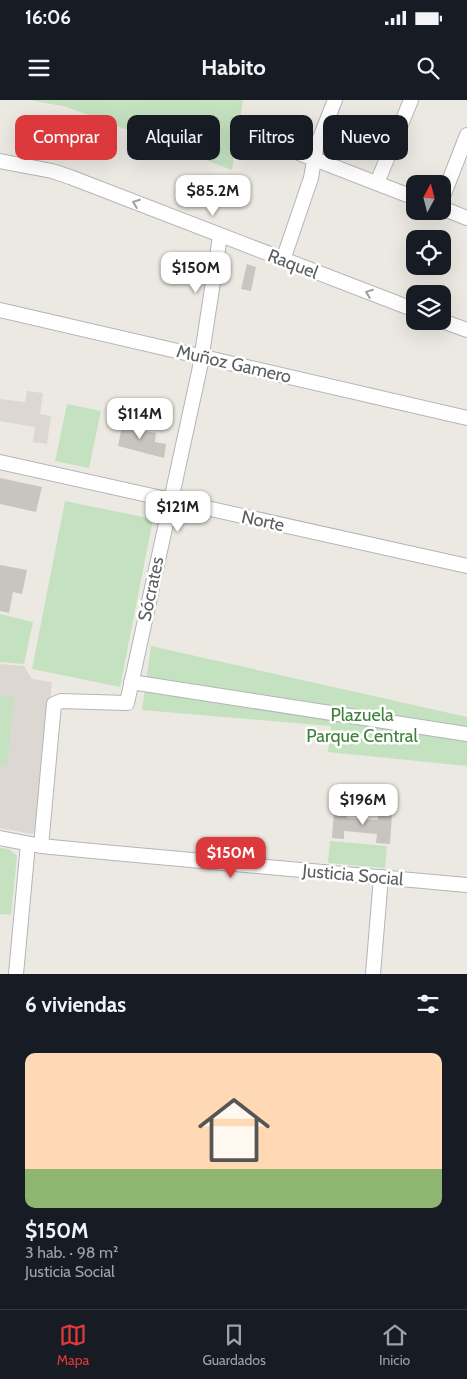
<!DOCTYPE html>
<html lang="es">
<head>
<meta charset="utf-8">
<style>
	body { margin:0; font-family:Cabin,sans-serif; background:#242831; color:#f1f3f6; height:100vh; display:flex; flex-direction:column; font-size:19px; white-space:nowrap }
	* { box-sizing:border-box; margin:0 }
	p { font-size:16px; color:#9ea1a6 }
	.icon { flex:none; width:28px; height:28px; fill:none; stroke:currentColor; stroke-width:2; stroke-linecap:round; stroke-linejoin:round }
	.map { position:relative; height:874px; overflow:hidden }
	.side { display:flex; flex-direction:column; background:#171b24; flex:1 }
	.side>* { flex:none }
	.top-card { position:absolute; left:15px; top:15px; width:438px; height:45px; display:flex; gap:10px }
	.needle { width:32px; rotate:7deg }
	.buttons { position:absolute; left:406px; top:75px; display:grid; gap:10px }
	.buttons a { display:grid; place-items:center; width:45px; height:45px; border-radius:10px; background:#171b24; box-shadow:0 5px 20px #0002; font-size:25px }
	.price { position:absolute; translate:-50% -42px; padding:0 11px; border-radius:10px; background:#fff; color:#222; font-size:16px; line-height:32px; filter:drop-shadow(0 1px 2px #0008) }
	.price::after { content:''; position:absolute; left:50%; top:30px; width:15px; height:11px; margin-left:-8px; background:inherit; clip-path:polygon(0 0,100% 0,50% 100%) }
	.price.selected { background:#dc393c; color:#fff }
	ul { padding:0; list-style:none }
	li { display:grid; align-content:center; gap:10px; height:265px; padding:0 25px }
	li+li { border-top:1px solid #363941 }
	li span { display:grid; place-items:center; height:155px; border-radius:10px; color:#555 }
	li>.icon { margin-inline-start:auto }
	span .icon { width:90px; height:90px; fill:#fffc; stroke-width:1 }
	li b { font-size:21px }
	h2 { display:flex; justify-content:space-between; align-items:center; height:60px; padding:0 25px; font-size:21px }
	.pill { padding:0 18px; border-radius:10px; background:#171b24; box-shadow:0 5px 20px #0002; font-size:18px; line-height:45px }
	.pill.selected { background:#dc393c; color:#fff }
	.status { display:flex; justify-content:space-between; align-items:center; height:35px; padding:0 25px; background:#171b24; direction:ltr }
	.status svg { height:14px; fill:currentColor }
	header { display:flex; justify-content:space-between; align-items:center; height:65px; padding:0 25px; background:#171b24; font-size:22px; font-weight:800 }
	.tab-bar { display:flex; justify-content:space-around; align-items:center; height:70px; border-top:1px solid #363941; background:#171b24; font-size:14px; color:#9ea1a6 }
	.tab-bar a { display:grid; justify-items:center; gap:2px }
	.tab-bar .selected { color:#dc393c }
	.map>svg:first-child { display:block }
	.education { fill:#dcd8d1 }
	.green { fill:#c4e2c0 }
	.building { fill:#c8c4bf }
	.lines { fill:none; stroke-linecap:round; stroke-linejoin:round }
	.minor-casing { stroke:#b3b5b9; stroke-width:16 }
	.minor { stroke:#fff; stroke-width:14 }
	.oneway { stroke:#9d9fa1 }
	.labels { text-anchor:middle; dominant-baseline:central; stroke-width:5; stroke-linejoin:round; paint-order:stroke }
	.street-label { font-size:18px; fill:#5b5f62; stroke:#fff }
	.park-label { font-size:18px; fill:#3e813b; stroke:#fff }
</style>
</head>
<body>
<div class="status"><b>16:06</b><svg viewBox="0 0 49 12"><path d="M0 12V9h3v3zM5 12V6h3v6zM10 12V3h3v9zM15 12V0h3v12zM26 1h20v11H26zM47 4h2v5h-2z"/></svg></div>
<header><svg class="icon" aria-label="menu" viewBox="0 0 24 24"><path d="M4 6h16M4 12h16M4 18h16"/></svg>Habito<svg class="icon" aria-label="search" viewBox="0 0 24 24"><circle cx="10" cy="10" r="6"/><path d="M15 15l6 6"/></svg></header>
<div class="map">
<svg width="467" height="874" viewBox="0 0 467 874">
	<rect width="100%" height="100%" fill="#ece9e2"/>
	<g class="education">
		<polygon points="27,291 43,293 40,314 51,316 47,344 33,342 35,327 0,321 0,299 25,302"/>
		<polygon points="0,564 24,566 32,579 52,582 38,729 32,734 0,728"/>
	</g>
	<g class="green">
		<polygon points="30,0 243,0 232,70 67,7"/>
		<polygon points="67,304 101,311 89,368 55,361"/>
		<polygon points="65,401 153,419 120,587 32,569"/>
		<polygon points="0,514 33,522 24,564 0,562"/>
		<polygon points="151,546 467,617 467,666 328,652 331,626 142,610"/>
		<polygon points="0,596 14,597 7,666 0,665"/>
		<polygon points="330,741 387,746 385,768 328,763"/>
		<polygon points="0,748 9,749 17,756 11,815 0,814"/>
	</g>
	<g class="building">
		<polygon points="247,164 256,167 251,191 241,189"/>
		<polygon points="123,321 140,324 139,330 156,333 155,342 166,344 164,358 118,346"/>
		<polygon points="0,378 42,387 36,412 0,404"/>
		<polygon points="0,465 27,470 22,494 13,492 9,513 0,511"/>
		<polygon points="334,709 347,710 347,718 378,720 378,713 392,714 390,744 376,743 377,734 344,731 344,739 332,738"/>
	</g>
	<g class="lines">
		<g class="minor-casing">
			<g id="minor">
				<polyline points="247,33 415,98"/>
				<polyline points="0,61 52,71 70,77 415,210"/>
				<polyline points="377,83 411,0"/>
				<polyline points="442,99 467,35"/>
				<polyline points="442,108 467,118"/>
				<polyline points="283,160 311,78 316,48 335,0"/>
				<polyline points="0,210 467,318"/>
				<polyline points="442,221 467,230"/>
				<polyline points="0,362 467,466"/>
				<polyline points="131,582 467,634"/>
				<polyline points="0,738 41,746 103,752 467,785"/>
				<polyline points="41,746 54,604 61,601 127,603 200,267 220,136"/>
				<polyline points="16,874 28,744"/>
				<polyline points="373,874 381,777"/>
			</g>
		</g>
		<use href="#minor" class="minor"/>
	</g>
	<defs><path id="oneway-chevron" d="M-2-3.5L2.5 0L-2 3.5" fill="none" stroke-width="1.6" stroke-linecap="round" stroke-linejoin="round" transform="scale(1.25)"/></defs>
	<g class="oneway">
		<use href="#oneway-chevron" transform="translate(136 103) rotate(-159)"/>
		<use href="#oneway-chevron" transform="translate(369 193) rotate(-159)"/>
	</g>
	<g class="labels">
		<g class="street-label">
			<text transform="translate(293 164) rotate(21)">Raquel</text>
			<text transform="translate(234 264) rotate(13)">Muñoz Gamero</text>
			<text transform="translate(263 421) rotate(12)">Norte</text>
			<text transform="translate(151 489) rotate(-78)">Sócrates</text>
			<text transform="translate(353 775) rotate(5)">Justicia Social</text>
		</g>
		<g class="park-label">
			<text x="362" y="615">Plazuela<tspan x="362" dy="21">Parque Central</tspan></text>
		</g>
	</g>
</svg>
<div class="buttons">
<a><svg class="needle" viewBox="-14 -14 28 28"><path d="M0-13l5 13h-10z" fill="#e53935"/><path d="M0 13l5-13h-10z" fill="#9ea1a6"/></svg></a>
<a><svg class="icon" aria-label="locate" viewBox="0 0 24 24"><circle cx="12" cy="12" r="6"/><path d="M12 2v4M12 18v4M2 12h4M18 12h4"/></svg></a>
<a><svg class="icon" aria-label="layers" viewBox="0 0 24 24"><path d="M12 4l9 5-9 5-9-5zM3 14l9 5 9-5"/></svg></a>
</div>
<b class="price" style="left:213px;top:117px">$85.2M</b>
<b class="price" style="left:196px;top:194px">$150M</b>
<b class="price" style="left:140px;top:340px">$114M</b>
<b class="price" style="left:178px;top:433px">$121M</b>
<b class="price" style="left:363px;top:726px">$196M</b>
<b class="price selected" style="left:231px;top:779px">$150M</b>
<div class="top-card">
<a class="pill selected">Comprar</a>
<a class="pill">Alquilar</a>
<a class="pill">Filtros</a>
<a class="pill">Nuevo</a>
</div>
</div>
<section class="side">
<h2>6 viviendas<svg class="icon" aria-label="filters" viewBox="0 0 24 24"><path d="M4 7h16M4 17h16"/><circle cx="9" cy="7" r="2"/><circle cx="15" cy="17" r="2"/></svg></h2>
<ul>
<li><span style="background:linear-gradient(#ffd9b3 75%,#8fb573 0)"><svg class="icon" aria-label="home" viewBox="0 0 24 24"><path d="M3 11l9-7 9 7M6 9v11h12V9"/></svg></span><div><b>$150M</b><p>3 hab. · 98 m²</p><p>Justicia Social</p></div></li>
</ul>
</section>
<nav class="tab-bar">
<a class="selected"><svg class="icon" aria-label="map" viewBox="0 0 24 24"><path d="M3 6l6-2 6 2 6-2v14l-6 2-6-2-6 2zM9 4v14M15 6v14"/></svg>Mapa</a>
<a><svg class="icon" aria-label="saved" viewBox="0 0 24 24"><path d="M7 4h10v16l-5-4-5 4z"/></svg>Guardados</a>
<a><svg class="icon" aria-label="home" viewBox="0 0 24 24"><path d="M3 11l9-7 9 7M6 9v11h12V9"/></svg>Inicio</a>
</nav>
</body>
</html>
